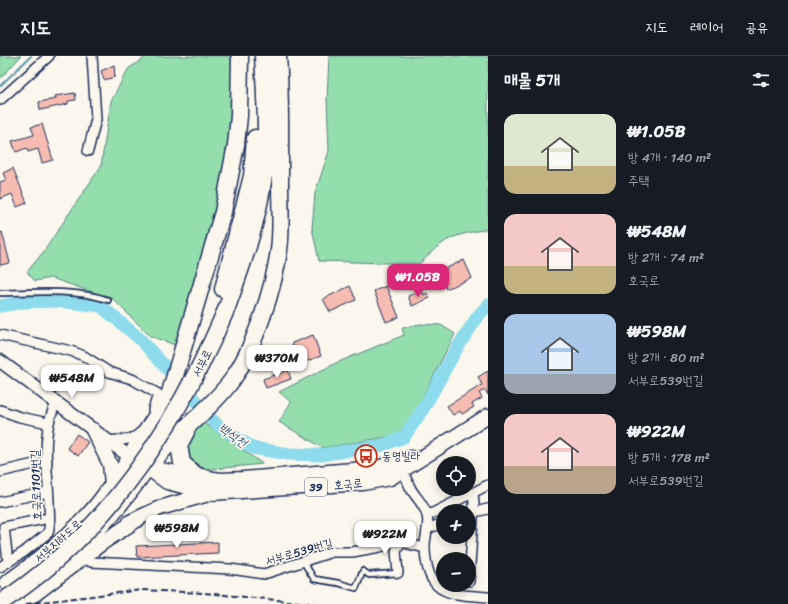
<!DOCTYPE html>
<html lang="ko">
<head>
<meta charset="utf-8">
<style>
	body { margin:0; font-family:Sriracha,"Poor Story",sans-serif; background:#20242c; color:#f1f3f6; height:100vh; display:flex; flex-direction:column; font-size:15px; white-space:nowrap }
	* { box-sizing:border-box; margin:0 }
	p { font-size:13px; color:#9ea1a6 }
	.icon { flex:none; width:22px; height:22px; fill:none; stroke:currentColor; stroke-width:2; stroke-linecap:round; stroke-linejoin:round }
	.map { position:relative; flex:1; overflow:hidden }
	.panel { display:flex; flex-direction:column; background:#171b24; width:300px }
	.panel>* { flex:none }
	.buttons { position:absolute; left:436px; top:400px; display:grid; gap:8px }
	.buttons a { display:grid; place-items:center; width:40px; height:40px; border-radius:50%; background:#171b24; box-shadow:0 2px 10px #0003; font-size:20px }
	.price { position:absolute; translate:-50% -34px; padding:0 9px; border-radius:8px; background:#fff; color:#222; font-size:13px; line-height:26px; filter:drop-shadow(0 1px 2px #0008) }
	.price::after { content:''; position:absolute; left:50%; top:24px; width:12px; height:9px; margin-left:-6px; background:inherit; clip-path:polygon(0 0,100% 0,50% 100%) }
	.price.active { background:#db2777; color:#fff }
	ul { padding:0; list-style:none }
	li { display:flex; align-items:center; gap:12px; height:100px; padding:0 16px }
	li span { display:grid; place-items:center; flex:none; width:112px; height:80px; border-radius:12px; color:#555 }
	li>.icon { margin-inline-start:auto }
	span .icon { width:48px; height:48px; fill:#fffc; stroke-width:1 }
	li b { font-size:17px }
	h2 { display:flex; justify-content:space-between; align-items:center; height:48px; padding:0 16px; font-size:17px }
	header { display:flex; align-items:center; gap:24px; box-sizing:border-box; height:56px; padding:0 20px; background:#171b24; border-bottom:1px solid #363941 }
	header strong { font-size:19px }
	nav { display:flex; gap:22px; margin-inline-start:auto; font-size:14px }
	main { display:flex; flex:1; min-height:0 }
	.map>svg:first-child { display:block }
	.green { fill:#94ddac; stroke:#588685 }
	.lines { fill:none; stroke-linecap:round; stroke-linejoin:round }
	.stream { stroke:#5f96b3; stroke-width:2 }
	.river { stroke:#8ddbec; stroke-width:13 }
	.building { fill:#f6bbb1; stroke:#1b2f5e }
	.lane-casing { stroke:#1b2f5e; stroke-width:8 }
	.street-casing { stroke:#1b2f5e; stroke-width:12 }
	.secondary-casing { stroke:#1b2f5e; stroke-width:15 }
	.primary-casing { stroke:#1b2f5e; stroke-width:17 }
	.highway-casing { stroke:#1b2f5e; stroke-width:19 }
	.lane { stroke:#fbf7ec; stroke-width:4.5 }
	.street { stroke:#fbf7ec; stroke-width:9 }
	.secondary { stroke:#fbf7ec; stroke-width:12 }
	.primary { stroke:#fbf7ec; stroke-width:14 }
	.highway { stroke:#fbf7ec; stroke-width:16 }
	.rail { stroke:#1b2f5e; stroke-width:2; stroke-dasharray:6 3; stroke-linecap:butt }
	.highway-bridge-casing { stroke:#1b2f5e; stroke-width:19; stroke-linecap:butt }
	.highway-bridge { stroke:#fbf7ec; stroke-width:16 }
	.labels { text-anchor:middle; dominant-baseline:central; stroke-width:3.5; stroke-linejoin:round; paint-order:stroke }
	.shield { fill:#fbf7ec; stroke:#5e6b89; stroke-width:1 }
	.shield-label { font-size:11px; font-weight:bold; fill:#1b2f5e }
	.street-label { font-size:12px; fill:#1b2f5e; stroke:#fbf7ec }
	.poi-label { font-size:12px; fill:#1b2f5e; stroke:#fbf7ec; text-anchor:start }
	.water-label { font-size:13px; font-style:italic; fill:#385a82; stroke:#fbf7ec }
</style>
</head>
<body>
<header>
<strong>지도</strong>
<nav><a>지도</a><a>레이어</a><a>공유</a></nav>
</header>
<main>
<div class="map">
<svg width="488" height="548" viewBox="0 0 488 548">
	<rect width="100%" height="100%" fill="#fbf7ec"/>
	<filter id="ink" filterUnits="userSpaceOnUse"><feTurbulence type="fractalNoise" baseFrequency=".025" numOctaves="2"/><feDisplacementMap in="SourceGraphic" scale="8" xChannelSelector="R" yChannelSelector="G"/><feConvolveMatrix kernelMatrix="1 2 1 2 8 2 1 2 1" color-interpolation-filters="sRGB"/></filter>
	<g filter="url(#ink)">
		<g class="green">
			<polygon points="0,0 21,0 0,23"/>
			<polygon points="147,0 232,0 230,127 175,289 150,280 113,243 51,222 35,225 27,216 44,195 101,110 111,45 128,13"/>
			<path d="M329,0h159v173c-38,7 -41,8 -69,35l-100,-3 -7,-33 3,-35 14,-42 -2,-51z"/>
			<polygon points="420,268 441,269 455,278 412,362 399,379 323,392 279,366 291,346 279,336 336,307 404,279 402,272"/>
			<polygon points="204,367 263,408 213,413 197,411 184,404 184,383"/>
		</g>
		<g class="lines">
			<polyline class="stream" points="0,30 31,0"/>
			<polyline class="river" points="0,250 23,246 58,245 101,250 141,284 218,370 253,392 289,398 320,399 383,389 404,381 423,353 457,292 478,260 488,249"/>
		</g>
		<g class="building">
			<polygon points="114,9 115,21 104,24 101,15"/>
			<polygon points="75,37 76,44 68,45 68,48 40,54 39,46 56,43 55,40"/>
			<polygon points="42,68 53,104 42,107 38,93 28,96 27,92 16,96 12,85 34,79 31,71"/>
			<polygon points="13,112 27,147 17,151 12,138 0,143 0,126 6,124 3,117"/>
			<polygon points="2,176 10,207 0,209 0,177"/>
			<polygon points="464,204 472,222 446,233 438,216"/>
			<polygon points="350,230 356,244 330,256 323,243"/>
			<polygon points="386,230 399,261 386,266 374,235"/>
			<polygon points="422,234 424,239 427,237 430,242 412,250 408,240"/>
			<polygon points="313,279 321,300 294,310 287,292 293,290 292,287"/>
			<polygon points="288,314 291,323 266,332 263,323"/>
			<polygon points="488,315 488,339 485,334 479,337 482,342 472,348 474,351 462,358 460,355 453,359 447,350 482,329 478,321"/>
			<polygon points="77,378 88,386 78,400 67,392"/>
			<polygon points="218,486 218,497 137,501 136,490"/>
		</g>
		<g class="lines">
			<g class="lane-casing">
				<g id="lane">
					<path d="M0,237c33,-1 78,-4 108,7"/>
					<polyline points="303,505 314,523 338,527 356,532 363,515 369,519 398,517"/>
				</g>
			</g>
			<g class="street-casing">
				<g id="street">
					<polyline points="0,44 49,0"/>
					<polyline points="88,95 96,63 92,0"/>
					<polyline points="0,279 71,295 84,300 109,316 132,323 158,338 153,354"/>
					<polyline points="0,354 20,361 48,367"/>
					<path d="M108,385c12,-2 24,1 33,-9"/>
					<path d="M402,414c3,5 5,11 8,17 4,9 15,18 17,28 3,11 -3,24 -2,34 2,48 26,45 63,48"/>
					<polyline points="0,416 47,405"/>
					<polyline points="0,446 48,436"/>
					<polyline points="470,457 488,453"/>
					<polyline points="427,460 488,429"/>
					<polyline points="427,473 443,467"/>
					<polyline points="82,502 91,506 230,513 264,518 332,496 352,496 380,491 396,485 425,492"/>
					<polyline points="8,506 4,471 49,462"/>
					<path d="M0,511l24,-15 24,-19c3,-10 1,-21 1,-31 -1,-32 -9,-71 8,-100"/>
					<polyline points="398,517 396,495 401,486"/>
					<polyline points="469,525 474,447 473,437"/>
				</g>
			</g>
			<g class="secondary-casing">
				<polyline id="secondary" points="0,305 130,401"/>
			</g>
			<g class="primary-casing">
				<g id="primary">
					<polyline points="93,374 110,408 112,428"/>
					<polyline points="149,412 198,421 221,424 243,423 377,412 411,402"/>
					<polyline points="130,466 160,452 208,438"/>
					<path d="M71,500c30,-26 55,-56 77,-88"/>
					<path d="M6,527c33,-23 74,-54 98,-88 9,-12 18,-25 26,-38l18,11 19,14 44,11 152,-10 27,-5 98,-62"/>
					<polyline points="10,548 35,538 102,487 138,463"/>
				</g>
			</g>
			<g class="highway-casing">
				<g id="highway">
					<polyline points="223,233 252,120 255,82"/>
					<path d="M226,254c16,-44 32,-88 38,-135 4,-39 1,-80 -1,-119"/>
					<polyline points="186,376 179,389 182,407 197,420 209,423"/>
					<polyline points="130,401 169,340 223,156 236,89 239,60 240,0"/>
					<path d="M148,412c24,-33 60,-55 84,-88 22,-31 42,-92 47,-130 3,-22 1,-45 1,-67 0,-42 1,-85 -2,-127"/>
				</g>
			</g>
			<use href="#lane" class="lane"/>
			<use href="#street" class="street"/>
			<use href="#secondary" class="secondary"/>
			<use href="#primary" class="primary"/>
			<use href="#highway" class="highway"/>
			<polyline class="rail" points="26,548 141,534 204,537 318,548"/>
			<g class="highway-bridge-casing">
				<path id="highway-bridge" d="M0,547c107,-69 177,-178 226,-293"/>
			</g>
			<use href="#highway-bridge" class="highway-bridge"/>
		</g>
	</g>
	<defs>
		<g id="bus-ring" transform="scale(1.15)"><circle r="9.5" fill="#fbf7ec" stroke="#c8321e" stroke-width="1.5"/><path d="M-5-6H5V4H4V6H2V4H-2V6H-4V4H-5ZM-3.5-4V0h7V-4ZM-3.5 1.2v1.5H-2V1.2ZM2 1.2v1.5H3.5V1.2Z" fill="#c8321e"/></g>
	</defs>
	<g fill-rule="evenodd">
		<use href="#bus-ring" x="366" y="400"/>
	</g>
	<g class="labels">
		<rect class="shield" x="305" y="422" width="22" height="18" rx="3"/>
		<g class="shield-label">
			<text x="316" y="431">39</text>
		</g>
		<g class="street-label">
			<text transform="translate(202 307) rotate(-64)">서부로</text>
			<text transform="translate(348 428) rotate(-5)">호국로</text>
			<text transform="translate(36 429) rotate(-92)">호국로1101번길</text>
			<text transform="translate(58 485) rotate(-41)">서부지하도로</text>
			<text transform="translate(299 496) rotate(-16)">서부로539번길</text>
		</g>
		<g class="poi-label">
			<text x="382" y="400">동명빌라</text>
		</g>
		<g class="water-label">
			<text transform="translate(233 379) rotate(35)">백석천</text>
		</g>
	</g>
</svg>
<div class="buttons">
<a><svg class="icon" aria-label="locate" viewBox="0 0 24 24"><circle cx="12" cy="12" r="6"/><path d="M12 2v4M12 18v4M2 12h4M18 12h4"/></svg></a>
<a>+</a>
<a>−</a>
</div>
<b class="price active" style="left:418px;top:242px">₩1.05B</b>
<b class="price" style="left:277px;top:323px">₩370M</b>
<b class="price" style="left:72px;top:343px">₩548M</b>
<b class="price" style="left:177px;top:493px">₩598M</b>
<b class="price" style="left:385px;top:499px">₩922M</b>
</div>
<section class="panel">
<h2>매물 5개<svg class="icon" aria-label="filters" viewBox="0 0 24 24"><path d="M4 7h16M4 17h16"/><circle cx="9" cy="7" r="2"/><circle cx="15" cy="17" r="2"/></svg></h2>
<ul>
<li><span style="background:linear-gradient(#dfe7d0 65%,#c2b280 0)"><svg class="icon" aria-label="home" viewBox="0 0 24 24"><path d="M3 11l9-7 9 7M6 9v11h12V9"/></svg></span><div><b>₩1.05B</b><p>방 4개 · 140 m²</p><p>주택</p></div></li>
<li><span style="background:linear-gradient(#f6c9c9 65%,#c2b280 0)"><svg class="icon" aria-label="home" viewBox="0 0 24 24"><path d="M3 11l9-7 9 7M6 9v11h12V9"/></svg></span><div><b>₩548M</b><p>방 2개 · 74 m²</p><p>호국로</p></div></li>
<li><span style="background:linear-gradient(#a9c7e8 75%,#9aa5b1 0)"><svg class="icon" aria-label="home" viewBox="0 0 24 24"><path d="M3 11l9-7 9 7M6 9v11h12V9"/></svg></span><div><b>₩598M</b><p>방 2개 · 80 m²</p><p>서부로539번길</p></div></li>
<li><span style="background:linear-gradient(#f6c9c9 65%,#b9a48a 0)"><svg class="icon" aria-label="home" viewBox="0 0 24 24"><path d="M3 11l9-7 9 7M6 9v11h12V9"/></svg></span><div><b>₩922M</b><p>방 5개 · 178 m²</p><p>서부로539번길</p></div></li>
</ul>
</section>
</main>
</body>
</html>
